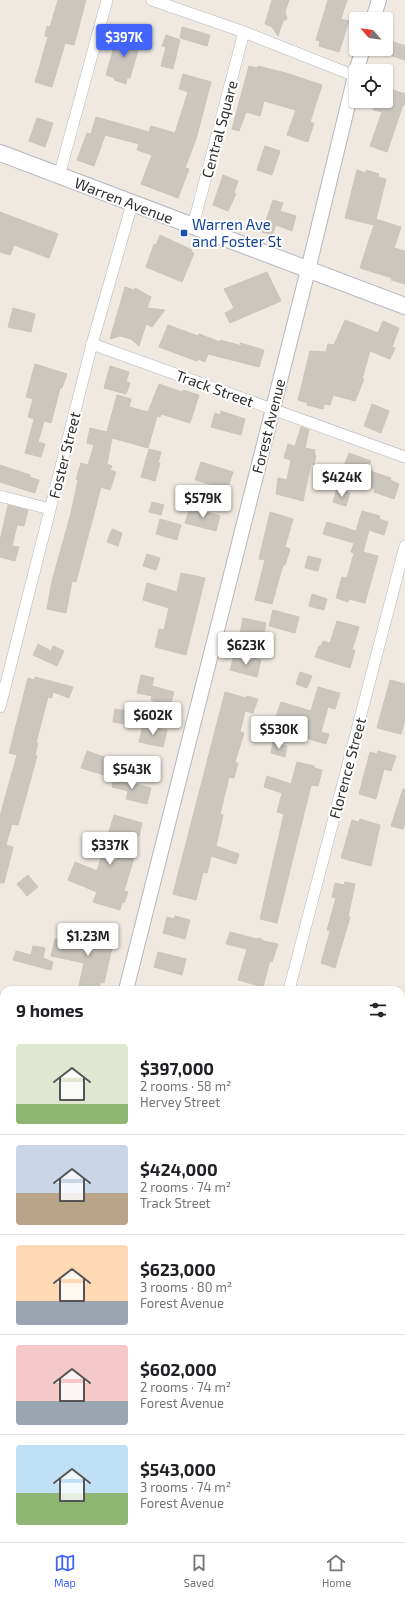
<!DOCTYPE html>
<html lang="en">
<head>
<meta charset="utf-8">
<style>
	body { margin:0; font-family:"Exo 2",sans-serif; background:#f2f2f2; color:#202124; height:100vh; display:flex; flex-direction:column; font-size:15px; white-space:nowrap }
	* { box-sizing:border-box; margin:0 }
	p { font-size:13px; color:#757577 }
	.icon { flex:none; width:22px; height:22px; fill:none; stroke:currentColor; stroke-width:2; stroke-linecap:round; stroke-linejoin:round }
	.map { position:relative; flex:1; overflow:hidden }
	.details { position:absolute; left:0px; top:986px; width:405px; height:556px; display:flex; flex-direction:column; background:#fff; border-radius:12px 12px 0 0; box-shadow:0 1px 3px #0004 }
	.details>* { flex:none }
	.needle { width:26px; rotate:298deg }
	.tools { position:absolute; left:349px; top:12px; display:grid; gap:8px }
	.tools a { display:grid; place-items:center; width:44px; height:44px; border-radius:4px; background:#fff; box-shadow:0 1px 3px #0004; font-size:20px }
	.price { position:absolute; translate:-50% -34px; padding:0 9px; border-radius:4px; background:#fff; color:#222; font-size:13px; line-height:26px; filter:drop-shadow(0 1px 2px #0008) }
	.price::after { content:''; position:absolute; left:50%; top:24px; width:12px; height:9px; margin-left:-6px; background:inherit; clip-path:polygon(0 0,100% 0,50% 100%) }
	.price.selected { background:#4264fb; color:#fff }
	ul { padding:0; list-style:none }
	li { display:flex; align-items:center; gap:12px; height:100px; padding:0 16px }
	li+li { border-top:1px solid #e0e0e0 }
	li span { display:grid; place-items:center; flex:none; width:112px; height:80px; border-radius:4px; color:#555 }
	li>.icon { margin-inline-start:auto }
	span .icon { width:48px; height:48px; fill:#fffc; stroke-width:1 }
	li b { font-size:17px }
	h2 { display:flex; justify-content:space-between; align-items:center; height:48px; padding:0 16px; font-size:17px }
	.tabs { display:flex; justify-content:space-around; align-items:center; height:56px; border-top:1px solid #e0e0e0; background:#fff; font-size:11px; color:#757577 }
	.tabs a { display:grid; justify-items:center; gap:2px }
	.tabs .selected { color:#4264fb }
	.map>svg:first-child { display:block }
	.building { fill:#cbc7bf; stroke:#cbc5ba }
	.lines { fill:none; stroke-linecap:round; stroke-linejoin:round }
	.minor-casing { stroke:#b4b7c1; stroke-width:12 }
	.tertiary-casing { stroke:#b4b7c1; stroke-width:16 }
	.secondary-casing { stroke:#b4b7c1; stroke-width:18 }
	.minor { stroke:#fff; stroke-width:11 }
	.tertiary { stroke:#fff; stroke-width:14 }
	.secondary { stroke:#fff; stroke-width:16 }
	.transit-dot { fill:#1a4fb4; stroke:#fff; stroke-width:1.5 }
	.labels { text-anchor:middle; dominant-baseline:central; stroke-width:4; stroke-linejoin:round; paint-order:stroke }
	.street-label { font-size:15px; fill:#2e2e2e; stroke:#fff }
	.transit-label { font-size:15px; fill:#164399; stroke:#fff; text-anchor:start }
</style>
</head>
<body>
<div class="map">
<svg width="405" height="1542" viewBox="0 0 405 1542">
	<rect width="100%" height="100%" fill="#efe9e1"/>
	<g class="building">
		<polygon points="58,0 86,0 74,45 65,43 52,87 35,82 48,37 45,36 47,26 50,27"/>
		<polygon points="272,0 289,0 285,12 287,19 283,21 278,36 272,27 265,24"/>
		<polygon points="328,0 347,0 341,19 349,21 339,52 319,46 320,41 316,40"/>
		<polygon points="182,27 210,35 207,46 180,38"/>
		<polygon points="127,32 142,37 130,78 127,78 126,84 114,80 115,78 106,75 117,37 125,39"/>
		<polygon points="166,35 180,40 173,69 161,66 166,47 162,46"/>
		<polygon points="391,41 405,46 405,60 386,54"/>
		<polygon points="249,66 257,68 258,66 286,73 322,85 310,122 314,123 308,142 287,135 296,110 264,101 260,116 246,112 239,131 232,129"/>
		<polygon points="183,74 211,82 196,139 185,168 189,169 178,198 141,184 152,155 137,150 139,144 105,135 94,166 77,160 87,133 91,134 96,117 149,132 151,126 175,133 188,92 179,89"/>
		<polygon points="393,90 405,94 405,105 403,105 387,152 370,146 382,112 373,110 375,101 386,101 386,92 392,93"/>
		<polygon points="37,118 53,123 45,147 29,141"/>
		<polygon points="265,146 280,151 272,175 257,170"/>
		<polygon points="357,170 366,173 366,170 379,174 378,177 386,179 376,219 401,227 394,248 405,251 405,284 391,280 392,278 360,268 374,225 345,218"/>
		<polygon points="223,175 238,181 234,193 236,194 228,211 213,205"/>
		<polygon points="273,200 283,203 280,211 296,216 292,231 276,225 272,235 262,232"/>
		<polygon points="0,212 58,234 49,258 14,245 10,255 0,252"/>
		<polygon points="160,235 192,250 191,252 194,253 182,282 146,267 154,244 156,245"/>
		<polygon points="267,272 281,301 230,323 225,313 234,308 224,289"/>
		<polygon points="125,287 134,290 135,288 151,297 147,308 165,310 152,327 146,324 139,346 131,339 120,336 110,339"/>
		<polygon points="13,308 35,314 31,332 8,327"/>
		<polygon points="345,320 378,333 383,321 399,328 392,347 395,348 390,359 370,351 362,379 364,379 355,401 333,395 330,405 324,404 323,409 307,405 308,403 298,400 310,351 326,352 328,344 334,345"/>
		<polygon points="168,325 198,336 199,334 220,342 220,340 242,346 240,343 264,350 259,367 208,354 205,362 198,359 197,361 159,347"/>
		<polygon points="35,364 67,374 62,388 60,388 51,423 44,421 38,442 45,444 41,457 25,453 34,419 28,417 33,399 26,397"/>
		<polygon points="110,366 129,372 126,382 130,383 126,394 104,388"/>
		<polygon points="159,384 182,392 183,390 199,395 190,423 161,414 160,417 157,416 148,448 112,438 107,464 112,466 110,470 116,472 110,490 101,487 76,582 72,581 66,613 47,609 52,581 71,513 78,480 76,479 81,463 88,465 94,445 87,443 90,428 107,432 117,395 131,399 129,407 148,412"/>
		<polygon points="372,404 389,411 381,433 364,426"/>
		<polygon points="221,411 245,419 241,435 211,427 215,413 220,415"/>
		<polygon points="301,427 309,430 305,448 315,450 314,455 316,455 314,465 311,464 303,501 276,494 278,478 287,480 291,460 284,458 288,444 295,446"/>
		<polygon points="149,449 161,452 158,463 160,463 155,481 141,477"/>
		<polygon points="349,453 371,461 367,470 391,478 390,480 399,484 394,499 374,492 375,489 345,479 348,471 343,469"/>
		<polygon points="201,462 233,472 228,487 217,484 216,486 195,480"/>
		<polygon points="0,465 30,475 29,477 39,480 35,493 0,482"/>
		<polygon points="337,489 350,493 346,506 333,502"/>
		<polygon points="152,502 164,505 161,515 149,512"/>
		<polygon points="8,505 28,510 24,526 17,525 12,546 19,547 15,561 0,557 0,541"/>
		<polygon points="190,507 220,516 216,531 185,523"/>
		<polygon points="362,511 380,516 379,519 388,522 384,535 369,530 363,552 378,556 365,603 349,599 348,602 336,598 342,577 347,578 354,553 351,552 354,543 323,534 327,522 356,531"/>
		<polygon points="270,512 293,519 285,547 290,549 285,565 283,565 272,604 255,600 265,560 259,559"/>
		<polygon points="160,519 181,525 177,540 156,534"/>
		<polygon points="112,529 122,533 118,546 107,542"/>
		<polygon points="147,554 160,558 156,570 143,566"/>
		<polygon points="308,556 321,559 318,571 305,568"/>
		<polygon points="181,573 205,578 186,655 155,647 159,629 164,630 169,608 143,600 147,583 177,592"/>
		<polygon points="312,594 327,599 324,610 309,606"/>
		<polygon points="273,610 299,617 295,633 269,626"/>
		<polygon points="243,618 266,623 263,639 240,634"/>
		<polygon points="337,621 359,627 352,650 355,650 350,668 315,657 319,646 321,646 323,641 330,643"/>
		<polygon points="38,644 51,651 53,646 64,651 57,666 33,655"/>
		<polygon points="242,655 261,660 257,677 230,670 234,656 242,658"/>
		<polygon points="300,672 312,676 307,688 296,684"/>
		<polygon points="141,675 154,678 152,686 174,692 170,706 151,700 152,696 137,693"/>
		<polygon points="35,677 73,687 69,698 53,692 52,698 48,697 36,743 38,743 35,755 37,756 18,825 12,824 6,845 13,847 4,883 0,883 0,816 17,755 9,753 28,678 35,680"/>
		<polygon points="390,680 405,684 405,720 401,734 377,728"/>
		<polygon points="318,687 340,693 335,709 328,707 321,732 329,734 326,744 296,735 299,726 275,719 281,702 311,711"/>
		<polygon points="225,692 246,698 247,696 258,699 253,713 245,711 240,732 244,733 235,762 238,763 234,778 229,777 220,814 223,815 216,846 239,854 236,864 211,856 207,873 203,872 196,900 173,894"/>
		<polygon points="115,709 127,711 125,724 113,722"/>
		<polygon points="143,725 167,730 163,747 139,742"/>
		<polygon points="273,742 287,746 285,757 271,753"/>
		<polygon points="87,751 110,759 104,775 81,768"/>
		<polygon points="378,751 396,756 391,771 384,769 376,799 359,794 370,752 377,754"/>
		<polygon points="297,762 314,766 314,768 322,770 318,786 311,785 277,923 260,919 284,814 277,812 282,793 264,787 267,776 291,784"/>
		<polygon points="115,775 132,779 131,783 151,788 147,804 126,799 128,791 112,787"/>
		<polygon points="403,789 405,790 405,823 403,829 391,826"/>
		<polygon points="114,815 142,823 139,836 130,834 125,855 134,858 124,891 128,892 124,903 122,902 120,910 93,902 97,892 68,880 75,862 97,871"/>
		<polygon points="360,819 380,825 371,866 341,858 352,820 359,822"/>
		<polygon points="28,875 38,887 27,896 17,884"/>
		<polygon points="345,882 355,884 348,917 350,917 335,968 321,963 330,931 327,930 336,898 332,897 335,883 344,885"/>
		<polygon points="175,916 190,920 185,939 163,933 167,917 174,919"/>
		<polygon points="90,928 115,934 104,983 101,982 98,990 78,990 84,963 51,956 55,939 86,945"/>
		<polygon points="230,932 257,939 260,938 264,941 278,944 272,962 270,961 263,987 238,980 247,949 226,944"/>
		<polygon points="33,946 45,948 43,958 53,962 51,970 13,960 16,951 31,955"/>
		<polygon points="158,952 186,959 182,975 154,967"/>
	</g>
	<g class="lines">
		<g class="minor-casing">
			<g id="minor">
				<polyline points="152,0 244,32 355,76"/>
				<polyline points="59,176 107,0"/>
				<polyline points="193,226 244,32"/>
				<polyline points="92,344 405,457"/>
				<polyline points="0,496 50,509"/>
				<polyline points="0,707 92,344 132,204"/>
				<polyline points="289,990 405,546"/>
				<polyline points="0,1047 4,1048"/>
				<polyline points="401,1187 405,1169"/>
				<polyline points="401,1223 405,1223"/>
				<polyline points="0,1397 4,1398"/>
				<polyline points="401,1500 405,1500"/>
			</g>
		</g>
		<g class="tertiary-casing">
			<g id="tertiary">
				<polyline points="373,19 379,0"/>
				<polyline points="356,71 363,49"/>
				<polyline points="126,990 308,270 356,72"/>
				<polyline points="0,1481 4,1466"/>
			</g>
		</g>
		<g class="secondary-casing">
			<polyline id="secondary" points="0,153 405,306"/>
		</g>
		<use href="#minor" class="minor"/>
		<use href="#tertiary" class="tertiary"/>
		<use href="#secondary" class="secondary"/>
	</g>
	<rect class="transit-dot" x="180" y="229" width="8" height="8" rx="2"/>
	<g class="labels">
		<g class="street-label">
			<text transform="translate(219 129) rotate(-75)">Central Square</text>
			<text transform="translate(124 200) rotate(21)">Warren Avenue</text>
			<text transform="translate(215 388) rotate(20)">Track Street</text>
			<text transform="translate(268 426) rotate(-76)">Forest Avenue</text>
			<text transform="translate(64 455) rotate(-76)">Foster Street</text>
			<text transform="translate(347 768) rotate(-75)">Florence Street</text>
		</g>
		<g class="transit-label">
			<text x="192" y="224">Warren Ave<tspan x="192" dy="17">and Foster St</tspan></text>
		</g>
	</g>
</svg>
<div class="tools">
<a><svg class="needle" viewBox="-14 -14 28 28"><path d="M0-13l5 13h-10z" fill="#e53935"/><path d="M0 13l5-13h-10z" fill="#757577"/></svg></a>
<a><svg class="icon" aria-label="locate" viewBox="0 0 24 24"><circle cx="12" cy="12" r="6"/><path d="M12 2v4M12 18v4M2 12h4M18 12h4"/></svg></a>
</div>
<b class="price selected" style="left:124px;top:58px">$397K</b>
<b class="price" style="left:342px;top:498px">$424K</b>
<b class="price" style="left:203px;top:519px">$579K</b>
<b class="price" style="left:246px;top:666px">$623K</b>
<b class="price" style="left:153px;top:736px">$602K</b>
<b class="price" style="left:279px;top:750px">$530K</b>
<b class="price" style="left:132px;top:790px">$543K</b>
<b class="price" style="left:110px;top:866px">$337K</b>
<b class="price" style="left:88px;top:957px">$1.23M</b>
<section class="details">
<h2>9 homes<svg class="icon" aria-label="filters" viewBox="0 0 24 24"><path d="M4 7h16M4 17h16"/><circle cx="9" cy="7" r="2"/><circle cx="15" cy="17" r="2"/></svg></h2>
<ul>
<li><span style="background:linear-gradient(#dfe7d0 75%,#8fb573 0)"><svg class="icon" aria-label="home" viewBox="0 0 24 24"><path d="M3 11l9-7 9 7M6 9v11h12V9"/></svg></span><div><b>$397,000</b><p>2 rooms · 58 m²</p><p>Hervey Street</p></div></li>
<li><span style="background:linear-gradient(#c9d6e8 60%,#b9a48a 0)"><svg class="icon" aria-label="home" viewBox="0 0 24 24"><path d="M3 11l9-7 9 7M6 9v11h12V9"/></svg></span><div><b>$424,000</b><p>2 rooms · 74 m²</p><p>Track Street</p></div></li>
<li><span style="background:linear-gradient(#ffd9b3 70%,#9aa5b1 0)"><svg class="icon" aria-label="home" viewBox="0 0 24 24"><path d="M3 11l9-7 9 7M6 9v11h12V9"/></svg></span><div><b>$623,000</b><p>3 rooms · 80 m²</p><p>Forest Avenue</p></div></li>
<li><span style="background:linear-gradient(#f6c9c9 70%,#9aa5b1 0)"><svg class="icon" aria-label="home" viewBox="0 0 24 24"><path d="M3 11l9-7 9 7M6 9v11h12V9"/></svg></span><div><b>$602,000</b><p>2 rooms · 74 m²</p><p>Forest Avenue</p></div></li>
<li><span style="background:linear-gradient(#bfe0f5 60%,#8fb573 0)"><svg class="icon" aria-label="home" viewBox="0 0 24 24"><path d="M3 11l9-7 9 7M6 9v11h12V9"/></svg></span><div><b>$543,000</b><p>3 rooms · 74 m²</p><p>Forest Avenue</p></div></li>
</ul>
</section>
</div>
<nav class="tabs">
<a class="selected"><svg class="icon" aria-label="map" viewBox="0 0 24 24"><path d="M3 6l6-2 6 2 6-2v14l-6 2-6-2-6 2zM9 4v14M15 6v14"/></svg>Map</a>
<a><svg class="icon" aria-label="saved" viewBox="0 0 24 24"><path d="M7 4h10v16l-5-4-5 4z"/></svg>Saved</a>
<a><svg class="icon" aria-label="home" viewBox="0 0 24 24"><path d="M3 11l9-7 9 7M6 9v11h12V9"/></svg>Home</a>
</nav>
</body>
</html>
